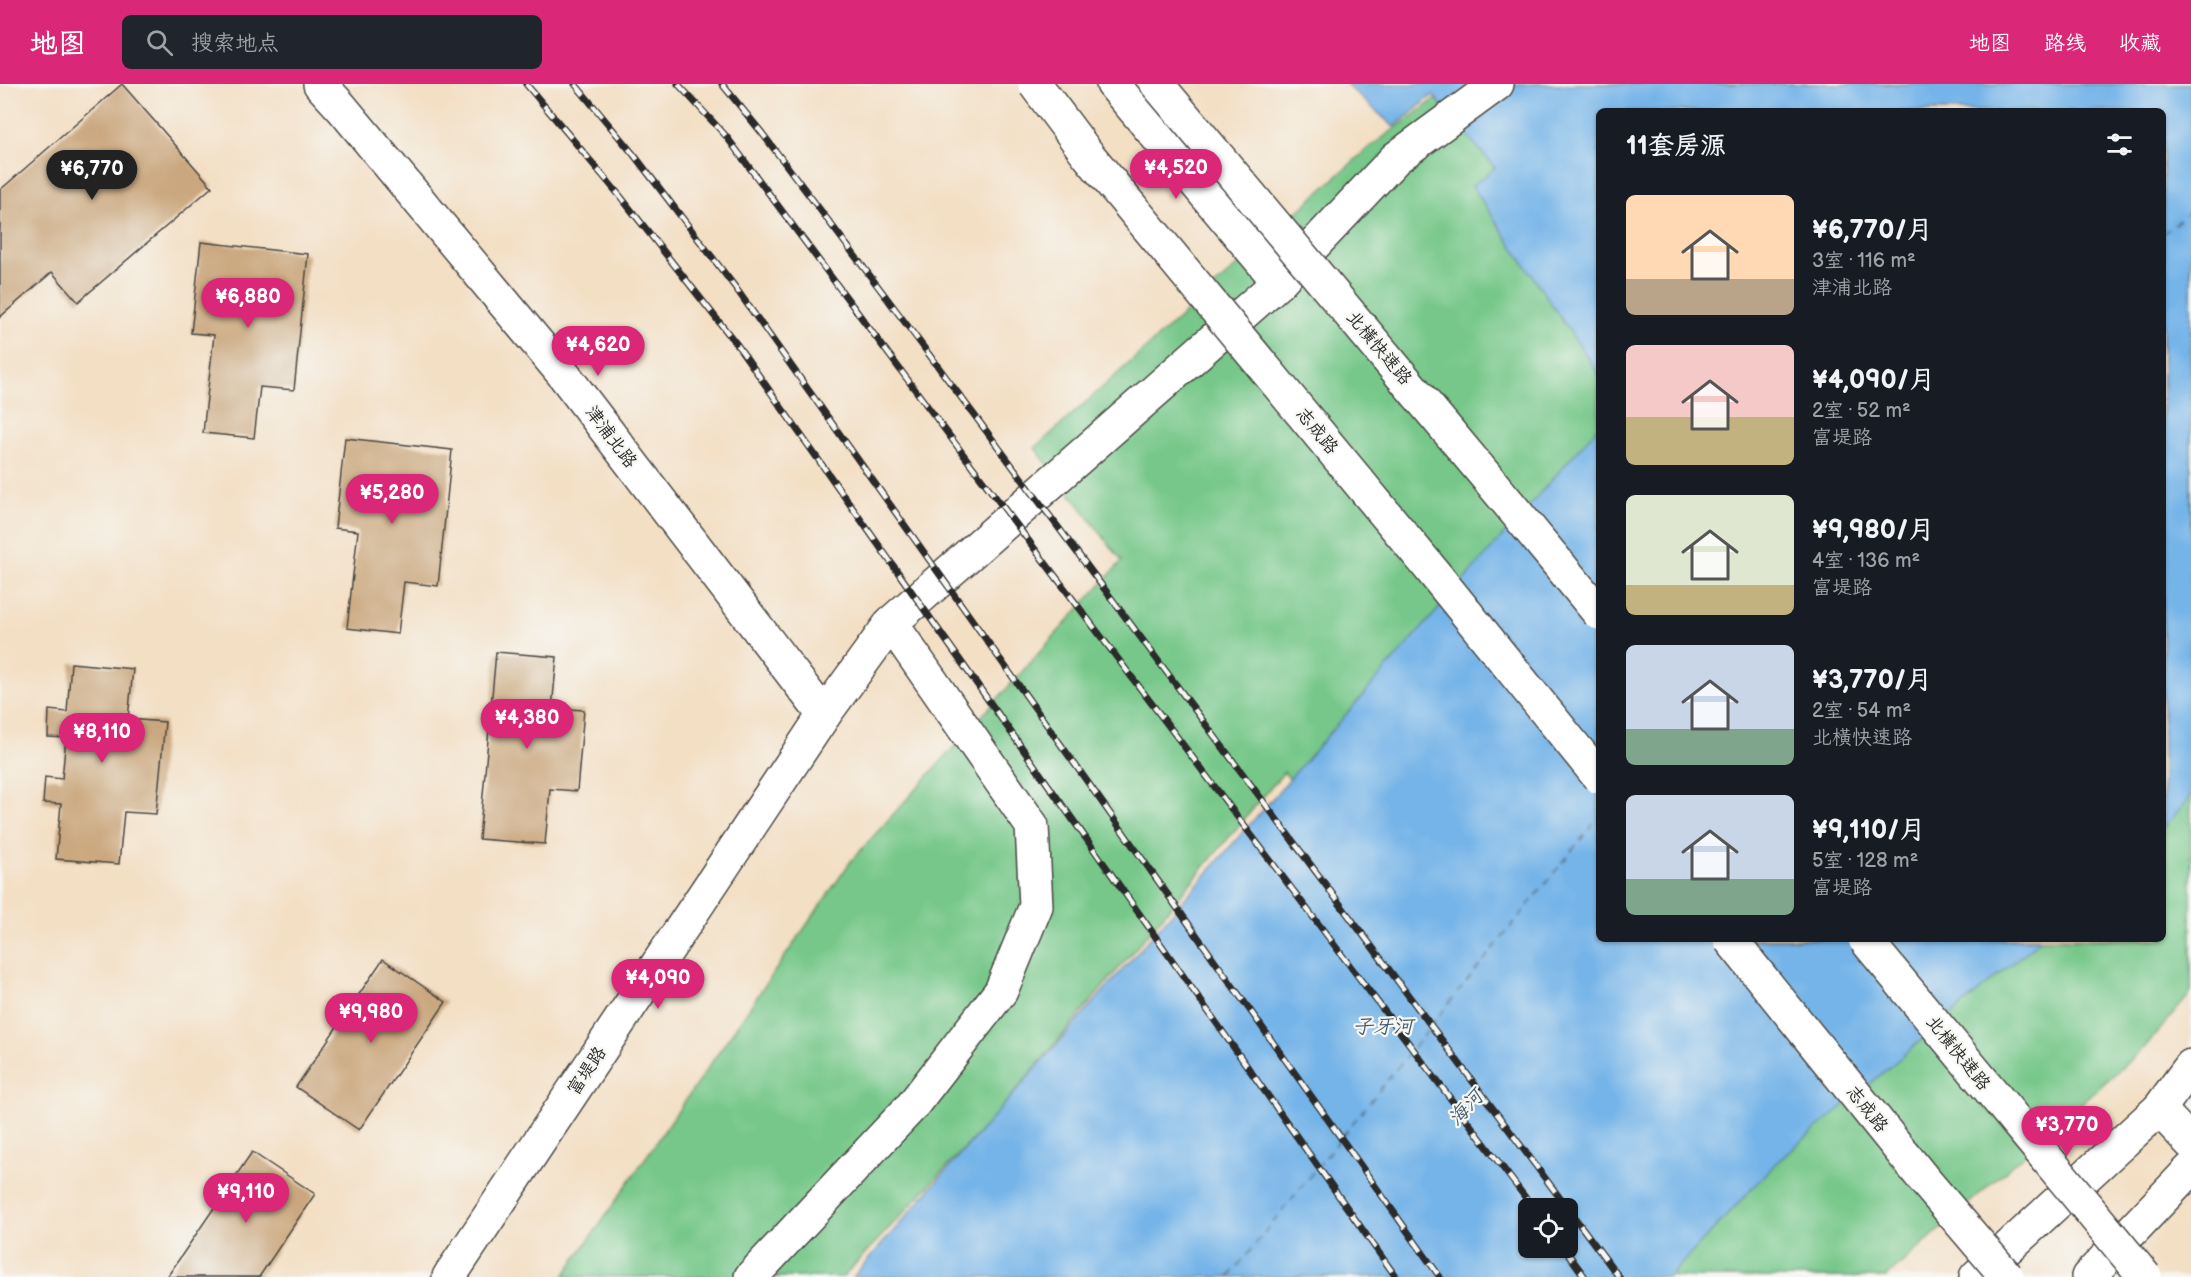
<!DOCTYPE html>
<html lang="zh">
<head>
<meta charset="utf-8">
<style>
	body { margin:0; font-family:"Balsamiq Sans","LXGW WenKai TC",sans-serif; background:#20242c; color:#f1f3f6; height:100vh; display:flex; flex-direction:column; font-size:22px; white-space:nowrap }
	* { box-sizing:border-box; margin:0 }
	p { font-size:20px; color:#9ea1a6 }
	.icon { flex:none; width:33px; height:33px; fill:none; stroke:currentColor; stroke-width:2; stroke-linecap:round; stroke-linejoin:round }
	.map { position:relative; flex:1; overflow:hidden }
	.sheet { position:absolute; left:1596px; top:24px; width:570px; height:834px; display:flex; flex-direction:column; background:#171b24; border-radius:9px; box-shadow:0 2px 4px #0004 }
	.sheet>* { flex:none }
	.tools { position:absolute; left:1518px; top:1114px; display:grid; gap:12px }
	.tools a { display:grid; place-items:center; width:60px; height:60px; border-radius:9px; background:#171b24; box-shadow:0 2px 4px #0004; font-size:30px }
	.price { position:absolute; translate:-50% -51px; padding:0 14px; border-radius:21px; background:#db2777; color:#fff; font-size:20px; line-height:39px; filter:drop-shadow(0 2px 3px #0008) }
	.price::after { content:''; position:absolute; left:50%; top:36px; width:18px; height:14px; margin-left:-9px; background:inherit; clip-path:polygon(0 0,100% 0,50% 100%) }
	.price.selected { background:#222; color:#fff }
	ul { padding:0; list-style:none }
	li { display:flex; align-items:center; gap:18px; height:150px; padding:0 30px }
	li span { display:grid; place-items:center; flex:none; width:168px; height:120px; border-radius:9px; color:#555 }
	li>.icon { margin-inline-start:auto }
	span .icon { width:72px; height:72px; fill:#fffc; stroke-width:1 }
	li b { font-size:26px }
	h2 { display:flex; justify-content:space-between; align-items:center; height:72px; padding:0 30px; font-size:26px }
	header { display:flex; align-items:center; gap:36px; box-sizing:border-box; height:84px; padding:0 30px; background:#db2777; color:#fff }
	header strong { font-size:28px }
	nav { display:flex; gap:33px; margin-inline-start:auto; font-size:21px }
	.search { width:420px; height:54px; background:#20242c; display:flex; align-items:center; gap:15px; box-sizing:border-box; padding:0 21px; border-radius:9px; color:#9ea1a6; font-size:22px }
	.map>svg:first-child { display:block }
	.green { fill:#76c789; stroke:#50795a; stroke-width:1.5; fill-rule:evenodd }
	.water { fill:#74b4e8; stroke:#50708a; stroke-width:1.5; fill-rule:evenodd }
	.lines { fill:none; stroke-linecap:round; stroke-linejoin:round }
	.ferry { stroke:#455b6d; stroke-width:1.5; stroke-dasharray:8 6; stroke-linecap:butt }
	.building { fill:#caa77e }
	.minor-casing { stroke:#494642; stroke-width:36 }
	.tertiary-casing { stroke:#494642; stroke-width:36 }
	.secondary-casing { stroke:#494642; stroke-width:36 }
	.minor { stroke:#fff; stroke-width:33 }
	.tertiary { stroke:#fff; stroke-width:33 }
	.secondary { stroke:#fff; stroke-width:33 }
	.rail-casing { stroke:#2b2b2b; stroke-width:7 }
	.rail { stroke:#f6f6f2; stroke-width:4.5; stroke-dasharray:14; stroke-linecap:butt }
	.trunk-bridge-casing { stroke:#494642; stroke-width:36; stroke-linecap:butt }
	.trunk-bridge { stroke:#fff; stroke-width:33 }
	.labels { text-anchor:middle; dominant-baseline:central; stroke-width:4.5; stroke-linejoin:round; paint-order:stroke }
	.street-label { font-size:18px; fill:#2b2b2b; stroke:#f6f6f2 }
	.water-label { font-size:20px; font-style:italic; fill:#455b6d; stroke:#f6f6f2 }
</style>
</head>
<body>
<header>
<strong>地图</strong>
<div class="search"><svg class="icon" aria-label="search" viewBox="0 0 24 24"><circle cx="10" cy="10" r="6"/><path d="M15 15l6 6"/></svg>搜索地点</div>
<nav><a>地图</a><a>路线</a><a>收藏</a></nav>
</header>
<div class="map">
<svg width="2191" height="1193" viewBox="0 0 2191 1193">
	<rect width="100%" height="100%" fill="#f6f6f2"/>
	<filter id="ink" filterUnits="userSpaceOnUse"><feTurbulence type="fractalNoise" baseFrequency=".0167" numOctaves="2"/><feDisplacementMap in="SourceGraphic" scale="12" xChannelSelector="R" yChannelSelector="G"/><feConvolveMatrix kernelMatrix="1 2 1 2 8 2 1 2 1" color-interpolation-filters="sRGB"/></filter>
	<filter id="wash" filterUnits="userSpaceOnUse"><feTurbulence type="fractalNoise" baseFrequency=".008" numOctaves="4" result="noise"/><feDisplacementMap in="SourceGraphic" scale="24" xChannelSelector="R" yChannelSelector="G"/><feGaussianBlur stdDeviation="1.35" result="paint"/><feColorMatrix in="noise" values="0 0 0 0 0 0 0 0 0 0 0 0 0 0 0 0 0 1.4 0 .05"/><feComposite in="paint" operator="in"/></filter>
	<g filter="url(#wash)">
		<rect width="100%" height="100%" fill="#f3dfc4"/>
		<path class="green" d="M1456,0h735v909l-46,54 -259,230h-212l-390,-505 -293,348 -148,157h-280l288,-416 271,-300 -87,-113 332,-299zM1599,27h564v828h-564z"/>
		<g class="water">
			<polygon points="1346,0 2191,0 2191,712 2163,745 2163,27 1599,27 1599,291 1472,102 1495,84 1433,11 1394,43"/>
			<path d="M1599,342v513h442l-265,224 -107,114h-816zM1528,1125h40v39h-40z"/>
		</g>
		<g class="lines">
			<g class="ferry">
				<polyline points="2163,150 2191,126"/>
				<polyline points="1229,1193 1599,733"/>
			</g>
		</g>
		<g id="blocks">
			<g class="building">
				<polygon points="122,0 212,103 78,218 52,188 0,233 0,106"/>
				<polygon points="201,158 308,170 294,306 260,303 254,354 203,349 214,251 191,249"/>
				<polygon points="345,354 452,366 438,502 404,498 398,550 347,544 358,447 335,444"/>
				<polygon points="496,568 557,573 552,624 584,626 577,707 550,705 545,760 479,755"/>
				<polygon points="71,579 133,585 128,635 165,638 156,730 124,728 119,780 56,775 61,720 43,719 45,693 62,695 66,654 48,653 49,626 67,628"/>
				<polygon points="383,875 446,918 359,1046 296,1003"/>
				<polygon points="252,1068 315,1110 259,1193 167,1193"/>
			</g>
		</g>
	</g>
	<g filter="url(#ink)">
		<use href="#blocks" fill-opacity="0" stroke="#494642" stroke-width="1.5"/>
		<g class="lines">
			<g class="minor-casing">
				<g id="minor">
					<polyline points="1113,0 1279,198"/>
					<polyline points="824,631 891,539 1279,198 1396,74 1497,0"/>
					<polyline points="2159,1025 2191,1059"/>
					<polyline points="751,1193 912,1022 1001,907 1036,822 1032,742 891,539"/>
				</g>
			</g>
			<g class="tertiary-casing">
				<polyline id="tertiary" points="320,0 342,24 564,291 824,631 449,1193"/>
			</g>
			<g class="secondary-casing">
				<g id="secondary">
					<polyline points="1976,1193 2159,1025 2191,982"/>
					<polyline points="2088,1193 2191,1085"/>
				</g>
			</g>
			<use href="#minor" class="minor"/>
			<use href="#tertiary" class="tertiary"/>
			<use href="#secondary" class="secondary"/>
			<g class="rail-casing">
				<g id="rail">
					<polyline points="526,0 620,112 738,262 1396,1193"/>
					<polyline points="575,0 634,71 735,203 1440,1193"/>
					<polyline points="678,0 726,52 969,378 1534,1125"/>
					<polyline points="722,0 762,49 883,209 1619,1193"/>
					<polyline points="1564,1164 1585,1193"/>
				</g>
			</g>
			<use href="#rail" class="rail"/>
			<g class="trunk-bridge-casing">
				<g id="trunk-bridge">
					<polyline points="1035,0 1089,72 1425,478 1599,693"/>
					<polyline points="1157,0 1500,409 1599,529"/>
					<polyline points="1730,855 1926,1098 2007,1193"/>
					<polyline points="1865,855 2145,1193"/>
				</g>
			</g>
			<use href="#trunk-bridge" class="trunk-bridge"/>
		</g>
	</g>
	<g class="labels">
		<g class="street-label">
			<text transform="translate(1379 264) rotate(50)">北横快速路</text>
			<text transform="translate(1317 347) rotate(50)">志成路</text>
			<text transform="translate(611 353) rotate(53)">津浦北路</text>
			<text transform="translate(1958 969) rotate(51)">北横快速路</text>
			<text transform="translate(587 987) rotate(-56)">富堤路</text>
			<text transform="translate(1867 1025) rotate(51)">志成路</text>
		</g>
		<g class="water-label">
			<text x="1383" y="943">子牙河</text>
			<text transform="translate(1466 1024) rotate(-47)">海河</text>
		</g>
	</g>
</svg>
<div class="tools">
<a><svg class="icon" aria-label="locate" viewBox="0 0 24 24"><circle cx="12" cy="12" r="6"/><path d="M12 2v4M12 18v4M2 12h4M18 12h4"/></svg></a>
</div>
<b class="price" style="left:1176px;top:116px">¥4,520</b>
<b class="price selected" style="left:92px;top:117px">¥6,770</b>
<b class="price" style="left:248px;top:245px">¥6,880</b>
<b class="price" style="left:598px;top:293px">¥4,620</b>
<b class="price" style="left:392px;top:441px">¥5,280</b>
<b class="price" style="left:527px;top:666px">¥4,380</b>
<b class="price" style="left:102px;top:680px">¥8,110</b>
<b class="price" style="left:658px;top:926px">¥4,090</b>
<b class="price" style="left:371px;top:960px">¥9,980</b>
<b class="price" style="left:2067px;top:1073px">¥3,770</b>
<b class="price" style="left:246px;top:1140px">¥9,110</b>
<section class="sheet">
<h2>11套房源<svg class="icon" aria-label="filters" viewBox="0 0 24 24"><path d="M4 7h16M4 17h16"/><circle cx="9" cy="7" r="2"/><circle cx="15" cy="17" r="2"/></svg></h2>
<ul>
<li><span style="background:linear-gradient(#ffd9b3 70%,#b9a48a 0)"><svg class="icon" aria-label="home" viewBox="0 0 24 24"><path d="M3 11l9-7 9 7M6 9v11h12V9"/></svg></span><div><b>¥6,770/月</b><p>3室 · 116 m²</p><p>津浦北路</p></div></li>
<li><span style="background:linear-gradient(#f6c9c9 60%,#c2b280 0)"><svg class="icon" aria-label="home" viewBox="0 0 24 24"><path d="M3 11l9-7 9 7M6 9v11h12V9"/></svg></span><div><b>¥4,090/月</b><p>2室 · 52 m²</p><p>富堤路</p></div></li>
<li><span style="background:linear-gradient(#dfe7d0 75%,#c2b280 0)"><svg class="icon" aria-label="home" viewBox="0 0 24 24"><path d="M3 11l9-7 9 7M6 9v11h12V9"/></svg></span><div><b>¥9,980/月</b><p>4室 · 136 m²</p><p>富堤路</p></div></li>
<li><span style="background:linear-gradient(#c9d6e8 70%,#7fa58c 0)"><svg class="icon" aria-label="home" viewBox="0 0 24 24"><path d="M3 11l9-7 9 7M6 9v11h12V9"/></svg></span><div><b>¥3,770/月</b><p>2室 · 54 m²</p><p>北横快速路</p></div></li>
<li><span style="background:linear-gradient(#c9d6e8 70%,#7fa58c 0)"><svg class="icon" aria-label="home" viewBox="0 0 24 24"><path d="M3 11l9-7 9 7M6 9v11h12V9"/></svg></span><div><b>¥9,110/月</b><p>5室 · 128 m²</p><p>富堤路</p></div></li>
</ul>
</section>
</div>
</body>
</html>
